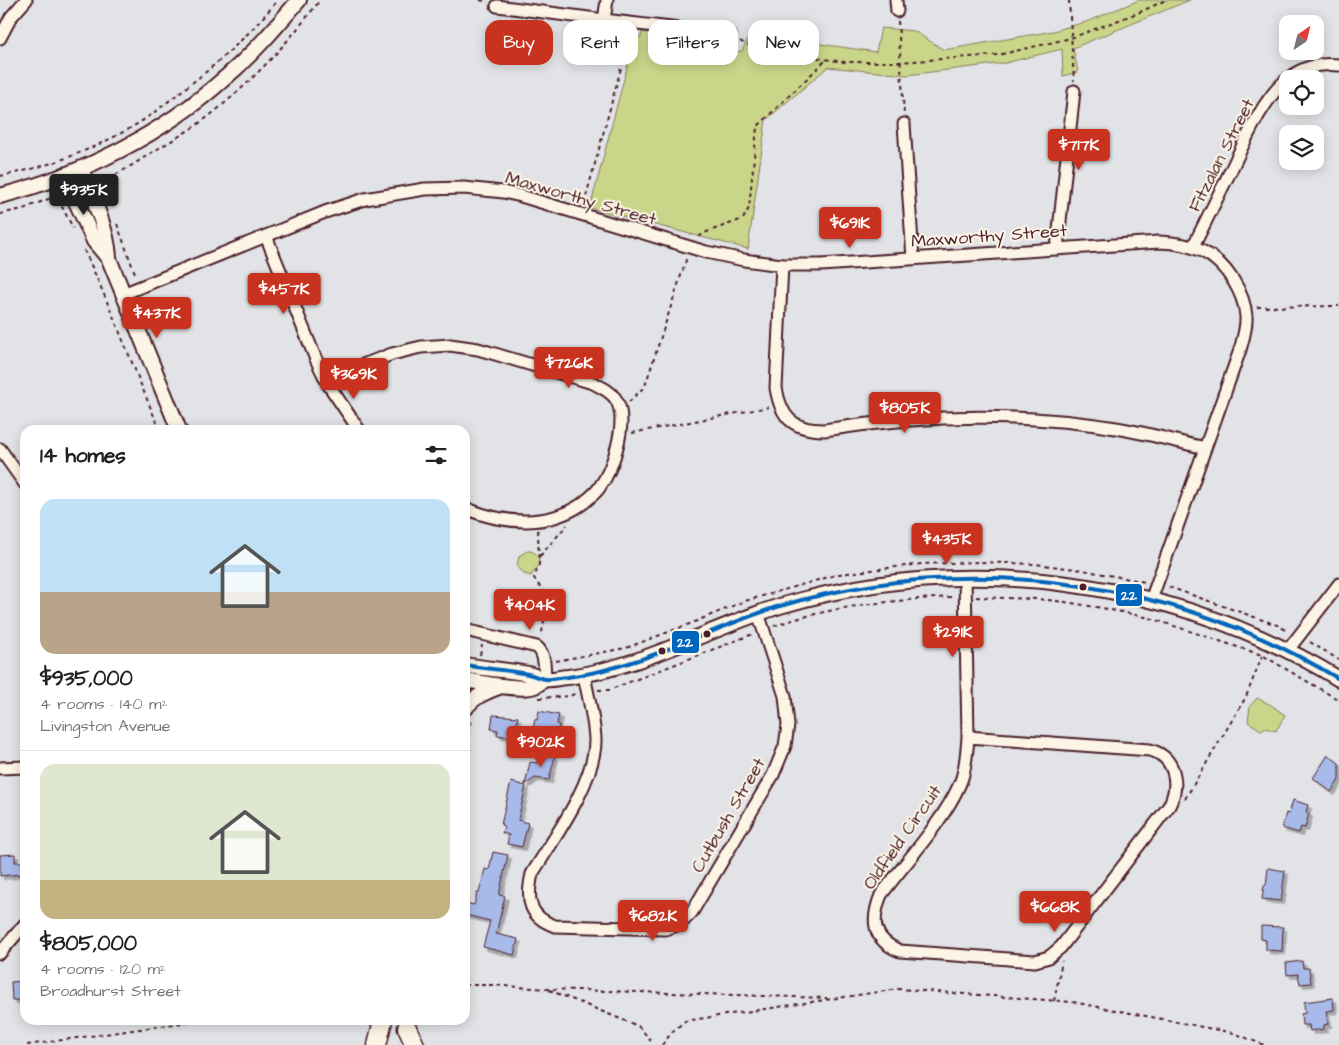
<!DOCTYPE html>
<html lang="en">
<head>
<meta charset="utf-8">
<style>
	body { margin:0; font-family:"Architects Daughter",sans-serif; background:#f2f2f2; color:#202124; height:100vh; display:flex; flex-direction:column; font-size:19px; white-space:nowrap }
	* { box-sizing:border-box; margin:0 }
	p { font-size:16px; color:#757577 }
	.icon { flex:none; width:28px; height:28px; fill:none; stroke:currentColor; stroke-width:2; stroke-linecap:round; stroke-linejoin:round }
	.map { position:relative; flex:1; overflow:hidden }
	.side { position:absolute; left:20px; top:425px; width:450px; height:600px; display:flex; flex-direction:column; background:#fff; border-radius:15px; box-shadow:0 2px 12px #0003 }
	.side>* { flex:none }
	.guide { position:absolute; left:485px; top:20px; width:475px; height:45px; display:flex; gap:10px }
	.needle { width:32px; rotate:35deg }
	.controls { position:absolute; left:1279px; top:15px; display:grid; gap:10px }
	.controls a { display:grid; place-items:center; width:45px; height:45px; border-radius:10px; background:#fff; box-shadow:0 2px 12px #0003; font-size:25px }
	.price { position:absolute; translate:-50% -42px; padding:0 11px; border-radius:5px; background:#c8321e; color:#fff; font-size:16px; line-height:32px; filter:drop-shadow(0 1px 2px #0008) }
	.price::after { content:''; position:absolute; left:50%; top:30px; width:15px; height:11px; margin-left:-8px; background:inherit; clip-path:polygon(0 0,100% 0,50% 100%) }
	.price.on { background:#222; color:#fff }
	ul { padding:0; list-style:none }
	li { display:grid; align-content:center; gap:10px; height:265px; padding:0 20px }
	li+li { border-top:1px solid #e0e0e0 }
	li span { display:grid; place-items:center; height:155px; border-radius:15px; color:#555 }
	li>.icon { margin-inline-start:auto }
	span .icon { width:90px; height:90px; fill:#fffc; stroke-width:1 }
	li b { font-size:21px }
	h2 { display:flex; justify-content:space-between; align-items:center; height:60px; padding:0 20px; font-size:21px }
	.tag { padding:0 18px; border-radius:15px; background:#fff; box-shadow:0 2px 12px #0003; font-size:18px; line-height:45px }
	.tag.on { background:#c8321e; color:#fff }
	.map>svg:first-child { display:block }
	.green { fill:#c9d589; stroke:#8a7a5a }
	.building { fill:#a7bae9; stroke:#4a1f2b; filter:url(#shadow) }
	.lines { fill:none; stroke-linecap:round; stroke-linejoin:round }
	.minor-casing { stroke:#4a1f2b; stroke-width:15 }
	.tertiary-casing { stroke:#4a1f2b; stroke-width:18 }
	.primary-casing { stroke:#4a1f2b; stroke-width:21 }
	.path { stroke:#4a1f2b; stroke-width:2; stroke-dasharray:4 4; stroke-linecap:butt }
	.minor { stroke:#fcf5e5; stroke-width:11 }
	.tertiary { stroke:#fcf5e5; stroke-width:14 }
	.primary { stroke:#fcf5e5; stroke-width:18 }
	.bus-1-casing { stroke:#fcf5e5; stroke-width:8 }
	.bus-1 { stroke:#0065bd; stroke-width:4 }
	.bus-dot { fill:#4a1f2b; stroke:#fcf5e5; stroke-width:2 }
	.labels { text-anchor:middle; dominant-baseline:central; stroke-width:4; stroke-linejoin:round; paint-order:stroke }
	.street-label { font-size:18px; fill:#4a1f2b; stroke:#fcf5e5 }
	.line-badge { stroke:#fcf5e5; stroke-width:2 }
	.badge-label { font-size:14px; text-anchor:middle; font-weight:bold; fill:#fff }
</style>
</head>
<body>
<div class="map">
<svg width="1339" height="1045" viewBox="0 0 1339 1045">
	<defs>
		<filter id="shadow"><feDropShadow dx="3.5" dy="3.5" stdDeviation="0" flood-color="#0004"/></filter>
	</defs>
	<rect width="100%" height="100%" fill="#e2e3e6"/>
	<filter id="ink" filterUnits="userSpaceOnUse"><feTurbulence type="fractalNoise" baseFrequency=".02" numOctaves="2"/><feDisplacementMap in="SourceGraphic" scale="10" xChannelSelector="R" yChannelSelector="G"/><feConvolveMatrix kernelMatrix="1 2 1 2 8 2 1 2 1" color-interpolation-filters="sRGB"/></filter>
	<g filter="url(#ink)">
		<g class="green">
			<path d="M1139,0h51l-117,48 5,24 -15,4 -1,-27 -57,14 -98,12 -79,-8 -62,53 -18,129 -158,-41 45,-171h6l1,-5c19,3 45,5 63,11 17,5 15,12 37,8l8,-17 126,18 5,-24 33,3 30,19 109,-19 36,-10z"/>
			<polygon points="527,551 531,551 539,556 539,565 531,576 524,574 517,566 519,556"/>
			<polygon points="1257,698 1271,705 1285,715 1276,731 1265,728 1261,730 1248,722 1250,706"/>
		</g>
		<g class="building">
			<polygon points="539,711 559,715 557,724 559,725 558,734 533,729 535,719 537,720"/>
			<polygon points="493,715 518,717 516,728 511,728 510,737 497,735 498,730 491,729"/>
			<polygon points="539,753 555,756 549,780 535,778 525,785 530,762 537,763"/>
			<polygon points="1328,755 1339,763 1339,780 1331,792 1313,778"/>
			<polygon points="511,782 526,786 518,820 528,823 522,847 507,844 509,835 502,833 504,826 501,825"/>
			<polygon points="1293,800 1308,805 1306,812 1309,813 1305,828 1301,827 1299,833 1282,828 1286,813 1289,814"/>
			<polygon points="493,852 508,855 499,895 505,896 496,934 518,939 514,955 483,947 490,921 465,915 465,903 474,905 477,893 479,893 485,869 489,870"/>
			<polygon points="15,854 15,862 22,862 23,874 0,876 0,855"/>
			<polygon points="1268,868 1285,871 1281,901 1262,899 1264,885 1266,885"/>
			<polygon points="1261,926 1283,927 1282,951 1266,950 1266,940 1261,939"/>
			<polygon points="1302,961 1303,968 1309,968 1311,983 1300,984 1298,974 1287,975 1286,963"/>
			<polygon points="25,981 25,1000 12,1000 11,982"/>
			<polygon points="1333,998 1334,1010 1326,1011 1328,1024 1324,1025 1324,1029 1310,1031 1309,1025 1302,1025 1301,1014 1305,1013 1304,1002"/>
		</g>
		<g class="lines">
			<g class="minor-casing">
				<g id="minor">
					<polyline points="607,0 604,20 730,35"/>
					<polyline points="896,0 897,11"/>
					<polyline points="497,6 604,20"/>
					<polyline points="0,38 11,17 26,0"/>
					<polyline points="904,124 913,258"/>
					<polyline points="266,236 315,357 328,384 359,430"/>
					<path d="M1193,247c13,-26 26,-53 39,-79 13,-27 32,-72 57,-90 15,-12 31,-15 50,-13"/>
					<polyline points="1057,249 1074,91"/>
					<path d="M782,265l-6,123c5,30 17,42 48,42 96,-15 195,-18 292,-2 30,5 59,13 89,20"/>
					<path d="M123,294l202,-82 40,-13 60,-10 39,-1 39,4 18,4 185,56 38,8 38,5h39l338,-23c33,1 56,10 74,38 7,11 12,24 13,36 1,11 -3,23 -6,34l-89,250"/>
					<path d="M328,384l35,-19 29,-11 29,-7 29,-2 28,4 115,34c8,4 16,7 22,15 15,21 -2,71 -16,90 -4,6 -11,11 -17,16 -35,24 -79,20 -117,4"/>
					<polyline points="0,449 25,484"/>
					<path d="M965,578l3,159c-1,14 -2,28 -6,41 -13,37 -57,85 -81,117 -10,25 -9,45 19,56l135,10 14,-4 12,-10 108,-141c11,-21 7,-49 -19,-56l-182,-13"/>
					<path d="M465,630l72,17c9,8 7,21 8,32"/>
					<polyline points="1288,650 1339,584"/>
					<path d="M584,675c4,21 10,43 11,64 1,42 -41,99 -63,135 -6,26 -3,43 23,52l111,3 14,-5 12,-12 81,-137 12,-29 3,-21 -3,-29 -27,-83"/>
					<polyline points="0,768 25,767"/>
					<polyline points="0,953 25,924"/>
				</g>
			</g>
			<g class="tertiary-casing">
				<g id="tertiary">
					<path d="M81,169c11,29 27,59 28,90"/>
					<polyline points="64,175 94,241 109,259 179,430"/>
					<path d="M0,196c82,-21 163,-62 226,-119 27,-23 50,-50 73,-77"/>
					<path d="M465,665c21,4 42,5 63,9 6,1 12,5 18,5 7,1 15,-2 22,-2 73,-9 142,-49 212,-71 186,-56 394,-27 559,73"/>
					<path d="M465,680c18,3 49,10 66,7 6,-1 9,-5 14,-8"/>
					<path d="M465,709c9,-13 21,-17 36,-23"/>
				</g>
			</g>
			<g class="primary-casing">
				<g id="primary">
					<polyline points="407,1028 415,1045"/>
					<polyline points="377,1045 383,1020"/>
				</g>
			</g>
			<g class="path">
				<polyline points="480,0 488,2"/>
				<polyline points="1069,0 1074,81"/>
				<polyline points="898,21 904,114"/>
				<polyline points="740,41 745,44 785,53 844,62 900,62 998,55 1071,38 1140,12 1166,0"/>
				<path d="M0,176c44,-8 85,-23 125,-45 21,-11 40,-27 59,-42 35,-26 66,-55 94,-89"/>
				<path d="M101,181c19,-7 36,-19 53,-30 19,-11 38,-22 55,-35 42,-33 79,-73 111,-116"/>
				<polyline points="58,199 73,228"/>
				<polyline points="584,204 630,35"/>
				<polyline points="0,214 23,209 51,198 62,197"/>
				<polyline points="117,224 136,276"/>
				<polyline points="699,237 704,233 743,219 749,208 757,127 827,59"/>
				<path d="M84,250c28,59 50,120 76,180"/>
				<polyline points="1257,307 1339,306"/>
				<polyline points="629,402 645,386 687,257"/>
				<polyline points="632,433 769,407"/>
				<polyline points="538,530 539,565 534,578 548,599 542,632 543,636"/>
				<polyline points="540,556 567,525"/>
				<polyline points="1169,587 1277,625 1288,631"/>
				<polyline points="976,597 1038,599 1065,602 1102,608 1150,618 1262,655 1339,700"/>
				<path d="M774,626c57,-20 119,-26 179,-29"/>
				<polyline points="1310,642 1339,660"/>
				<polyline points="480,655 482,645"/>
				<polyline points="556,661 626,648 687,625 745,601 839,574 921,564 979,562 1035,564 1083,570 1145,582"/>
				<polyline points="598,690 609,690 753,634"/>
				<polyline points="539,698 570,696 576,693"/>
				<polyline points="465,740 472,721"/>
				<polyline points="1185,799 1246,697 1262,656"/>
				<polyline points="465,985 492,985 546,989 827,998"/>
				<polyline points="549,990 638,1026 649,1038 652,1045"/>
				<polyline points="1054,1001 1062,961"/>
				<polyline points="27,1045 203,1020"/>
				<polyline points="662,1045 673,1031 685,1021 898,989 1073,1002 1234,1033 1264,1045"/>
			</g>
			<use href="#minor" class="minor"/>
			<use href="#tertiary" class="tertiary"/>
			<use href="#primary" class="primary"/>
			<g class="bus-1-casing">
				<path id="bus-1" d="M465,665c21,4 42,5 63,9 6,1 12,5 18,5 7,1 15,-2 22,-2 73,-9 142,-49 212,-71 186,-56 394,-27 559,73"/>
			</g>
			<use href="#bus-1" class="bus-1"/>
		</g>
	</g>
	<g class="bus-dot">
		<circle cx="1083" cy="587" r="4.5"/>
		<circle cx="707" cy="634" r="4.5"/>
		<circle cx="662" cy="651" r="4.5"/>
	</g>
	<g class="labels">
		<g class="street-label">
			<text transform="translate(1221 155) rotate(-63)">Fitzalan Street</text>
			<text transform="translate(581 198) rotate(16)">Maxworthy Street</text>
			<text transform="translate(989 236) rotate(-4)">Maxworthy Street</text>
			<text transform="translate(728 815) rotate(-60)">Cutbush Street</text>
			<text transform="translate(902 837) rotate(-55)">Oldfield Circuit</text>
		</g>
	</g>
	<g class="line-badge">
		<rect x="1115" y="583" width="28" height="24" rx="5" fill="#0065bd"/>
		<rect x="671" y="630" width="29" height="24" rx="5" fill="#0065bd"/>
	</g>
	<g class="badge-label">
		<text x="1129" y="600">22</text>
		<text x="685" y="647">22</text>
	</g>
</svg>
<div class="controls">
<a><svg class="needle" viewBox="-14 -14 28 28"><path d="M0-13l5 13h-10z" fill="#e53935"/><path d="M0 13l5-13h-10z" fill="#757577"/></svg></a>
<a><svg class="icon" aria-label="locate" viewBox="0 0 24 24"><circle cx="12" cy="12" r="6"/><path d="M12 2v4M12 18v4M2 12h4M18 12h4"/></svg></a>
<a><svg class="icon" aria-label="layers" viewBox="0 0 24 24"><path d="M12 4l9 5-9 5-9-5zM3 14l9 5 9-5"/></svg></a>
</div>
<b class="price" style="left:1079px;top:171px">$717K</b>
<b class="price on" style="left:84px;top:216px">$935K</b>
<b class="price" style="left:850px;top:249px">$691K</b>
<b class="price" style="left:284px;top:315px">$457K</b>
<b class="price" style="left:157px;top:339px">$437K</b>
<b class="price" style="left:569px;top:389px">$726K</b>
<b class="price" style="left:354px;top:400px">$369K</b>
<b class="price" style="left:905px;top:434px">$805K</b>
<b class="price" style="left:947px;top:565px">$435K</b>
<b class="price" style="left:530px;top:631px">$404K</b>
<b class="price" style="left:953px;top:658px">$291K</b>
<b class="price" style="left:541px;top:768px">$902K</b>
<b class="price" style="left:1055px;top:933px">$668K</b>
<b class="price" style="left:653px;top:942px">$682K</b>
<div class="guide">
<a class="tag on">Buy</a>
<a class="tag">Rent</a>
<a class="tag">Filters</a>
<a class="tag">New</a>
</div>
<section class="side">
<h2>14 homes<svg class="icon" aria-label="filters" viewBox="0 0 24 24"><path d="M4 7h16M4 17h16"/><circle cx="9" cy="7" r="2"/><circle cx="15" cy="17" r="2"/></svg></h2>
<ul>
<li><span style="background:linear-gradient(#bfe0f5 60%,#b9a48a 0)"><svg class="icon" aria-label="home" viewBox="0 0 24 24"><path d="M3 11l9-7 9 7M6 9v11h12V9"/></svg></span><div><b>$935,000</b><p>4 rooms · 140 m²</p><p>Livingston Avenue</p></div></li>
<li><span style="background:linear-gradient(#dfe7d0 75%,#c2b280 0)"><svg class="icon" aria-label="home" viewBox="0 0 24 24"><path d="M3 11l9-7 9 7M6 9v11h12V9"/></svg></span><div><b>$805,000</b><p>4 rooms · 120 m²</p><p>Broadhurst Street</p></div></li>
</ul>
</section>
</div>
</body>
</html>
